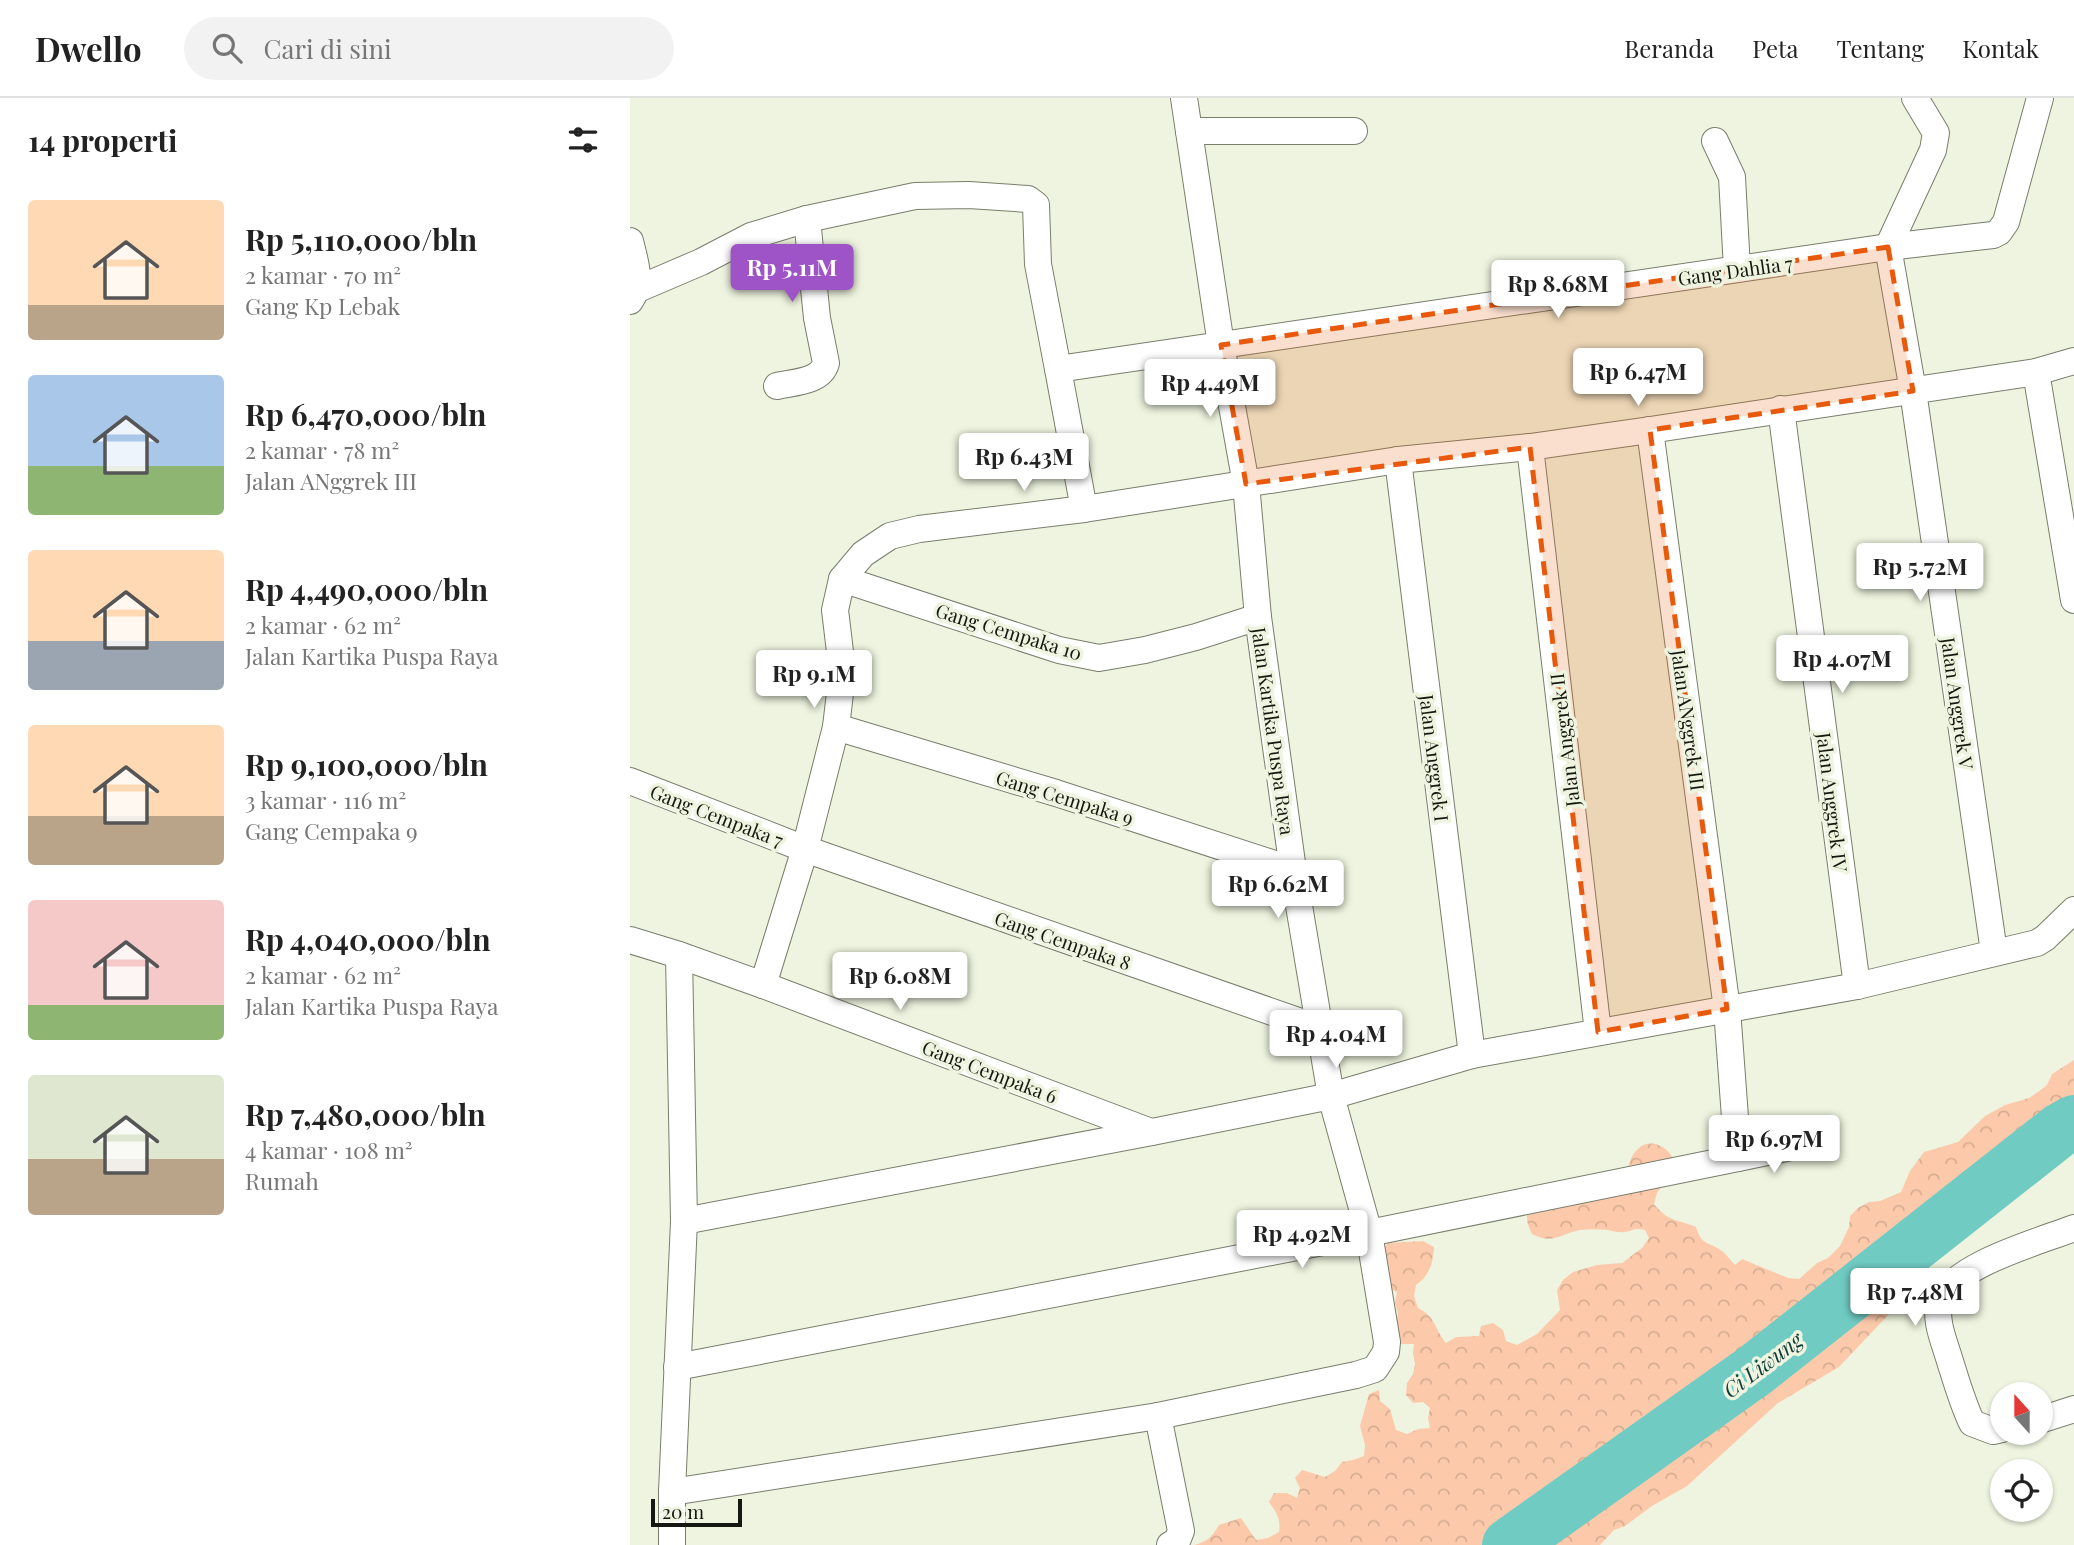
<!DOCTYPE html>
<html lang="id">
<head>
<meta charset="utf-8">
<style>
	body { margin:0; font-family:"Playfair Display",serif; background:#f2f2f2; color:#222; height:100vh; display:flex; flex-direction:column; font-size:26px; white-space:nowrap }
	* { box-sizing:border-box; margin:0 }
	p { font-size:23px; color:#767676 }
	.icon { flex:none; width:38px; height:38px; fill:none; stroke:currentColor; stroke-width:2; stroke-linecap:round; stroke-linejoin:round }
	.map { position:relative; flex:1; overflow:hidden }
	.sheet { display:flex; flex-direction:column; background:#fff; width:630px }
	.sheet>* { flex:none }
	.needle { width:46px; rotate:339deg }
	.controls { position:absolute; left:1360px; top:1284px; display:grid; gap:14px }
	.controls a { display:grid; place-items:center; width:63px; height:63px; border-radius:50%; background:#fff; box-shadow:0 2px 5px #0004; font-size:35px }
	.scale { position:absolute; left:21px; bottom:18px; width:91px; box-sizing:border-box; padding-left:7px; border:4px solid #151710; border-top:0; font-size:19px; line-height:24px; white-space:nowrap; color:#151710; -webkit-text-stroke:5px #eef4df; paint-order:stroke }
	.price { position:absolute; translate:-50% -60px; padding:0 16px; border-radius:7px; background:#fff; color:#222; font-size:23px; line-height:46px; filter:drop-shadow(0 2px 4px #0008) }
	.price::after { content:''; position:absolute; left:50%; top:42px; width:21px; height:16px; margin-left:-10px; background:inherit; clip-path:polygon(0 0,100% 0,50% 100%) }
	.price.current { background:#9e54c6; color:#fff }
	ul { padding:0; list-style:none }
	li { display:flex; align-items:center; gap:21px; height:175px; padding:0 28px }
	li span { display:grid; place-items:center; flex:none; width:196px; height:140px; border-radius:7px; color:#555 }
	li>.icon { margin-inline-start:auto }
	span .icon { width:84px; height:84px; fill:#fffc; stroke-width:1 }
	li b { font-size:30px }
	h2 { display:flex; justify-content:space-between; align-items:center; height:84px; padding:0 28px; font-size:30px }
	header { display:flex; align-items:center; gap:42px; box-sizing:border-box; height:98px; padding:0 35px; background:#fff; border-bottom:2px solid #e0e0e0 }
	header strong { font-size:33px }
	nav { display:flex; gap:38px; margin-inline-start:auto; font-size:24px }
	.search { width:490px; height:63px; background:#f2f2f2; display:flex; align-items:center; gap:18px; box-sizing:border-box; padding:0 24px; border-radius:38px; color:#767676; font-size:26px }
	main { display:flex; flex:1; min-height:0 }
	.map>svg:first-child { display:block }
	.forest { fill:url(#forest-crowns) }
	.lines { fill:none; stroke-linecap:round; stroke-linejoin:round }
	.river { stroke:#70ccc3; stroke-width:54 }
	.minor-casing { stroke:#797e6c; stroke-width:28 }
	.minor { stroke:#fff; stroke-width:26 }
	.marked { fill:#e8590c; fill-opacity:0.2; stroke:#e8590c; stroke-width:5; stroke-dasharray:14 9; stroke-linejoin:round }
	.labels { text-anchor:middle; dominant-baseline:central; stroke-width:7; stroke-linejoin:round; paint-order:stroke }
	.street-label { font-size:19px; fill:#151710; stroke:#eef4df }
	.water-label { font-size:21px; font-style:italic; fill:#103c39; stroke:#eef4df }
</style>
</head>
<body>
<header>
<strong>Dwello</strong>
<div class="search"><svg class="icon" aria-label="search" viewBox="0 0 24 24"><circle cx="10" cy="10" r="6"/><path d="M15 15l6 6"/></svg>Cari di sini</div>
<nav><a>Beranda</a><a>Peta</a><a>Tentang</a><a>Kontak</a></nav>
</header>
<main>
<section class="sheet">
<h2>14 properti<svg class="icon" aria-label="filters" viewBox="0 0 24 24"><path d="M4 7h16M4 17h16"/><circle cx="9" cy="7" r="2"/><circle cx="15" cy="17" r="2"/></svg></h2>
<ul>
<li><span style="background:linear-gradient(#ffd9b3 75%,#b9a48a 0)"><svg class="icon" aria-label="home" viewBox="0 0 24 24"><path d="M3 11l9-7 9 7M6 9v11h12V9"/></svg></span><div><b>Rp 5,110,000/bln</b><p>2 kamar · 70 m²</p><p>Gang Kp Lebak</p></div></li>
<li><span style="background:linear-gradient(#a9c7e8 65%,#8fb573 0)"><svg class="icon" aria-label="home" viewBox="0 0 24 24"><path d="M3 11l9-7 9 7M6 9v11h12V9"/></svg></span><div><b>Rp 6,470,000/bln</b><p>2 kamar · 78 m²</p><p>Jalan ANggrek III</p></div></li>
<li><span style="background:linear-gradient(#ffd9b3 65%,#9aa5b1 0)"><svg class="icon" aria-label="home" viewBox="0 0 24 24"><path d="M3 11l9-7 9 7M6 9v11h12V9"/></svg></span><div><b>Rp 4,490,000/bln</b><p>2 kamar · 62 m²</p><p>Jalan Kartika Puspa Raya</p></div></li>
<li><span style="background:linear-gradient(#ffd9b3 65%,#b9a48a 0)"><svg class="icon" aria-label="home" viewBox="0 0 24 24"><path d="M3 11l9-7 9 7M6 9v11h12V9"/></svg></span><div><b>Rp 9,100,000/bln</b><p>3 kamar · 116 m²</p><p>Gang Cempaka 9</p></div></li>
<li><span style="background:linear-gradient(#f6c9c9 75%,#8fb573 0)"><svg class="icon" aria-label="home" viewBox="0 0 24 24"><path d="M3 11l9-7 9 7M6 9v11h12V9"/></svg></span><div><b>Rp 4,040,000/bln</b><p>2 kamar · 62 m²</p><p>Jalan Kartika Puspa Raya</p></div></li>
<li><span style="background:linear-gradient(#dfe7d0 60%,#b9a48a 0)"><svg class="icon" aria-label="home" viewBox="0 0 24 24"><path d="M3 11l9-7 9 7M6 9v11h12V9"/></svg></span><div><b>Rp 7,480,000/bln</b><p>4 kamar · 108 m²</p><p>Rumah</p></div></li>
</ul>
</section>
<div class="map">
<svg width="1444" height="1447" viewBox="0 0 1444 1447">
	<defs>
		<pattern id="forest-crowns" width="20" height="18" patternUnits="userSpaceOnUse" patternTransform="scale(1.75)"><rect width="20" height="18" fill="#fccaab"/><path d="M2 6a3 3 0 1 1 6 0M12 15a3 3 0 1 1 6 0" fill="none" stroke="#d7ad92"/></pattern>
	</defs>
	<rect width="100%" height="100%" fill="#eef4df"/>
	<path class="forest" d="M1444,962v81l-14,9 -15,16 -91,73 -5,9 -9,5 -15,17 -33,41 -53,56 -61,36 -91,83 -35,20 -27,20 -11,4 -14,15h-406c13,-3 18,-8 25,-20l22,-7 15,22 12,-2 11,-6c2,-13 -2,-19 -10,-30l5,-9h13l10,5 3,-10 -5,-10 7,-8 23,7 10,-6 7,-9 11,-2 11,-4 1,-11 -5,-19 9,-32 10,-4 1,11 10,8 6,21 11,4 11,-5 12,-1 -2,-10 2,-10 -7,-6 -10,1 -7,-8 1,-12 6,-9 2,-10 -2,-11 1,-9h-20l4,-31 -3,-10 2,-11 -9,-4 -8,-36 8,-9 35,-2 11,6c-1,16 -4,28 -18,38l-2,11 4,12c18,9 16,20 28,35l10,-6 23,-1 2,-10 12,-3 10,7 3,11 11,4 20,-11 23,-24 -3,-20 6,-10 10,-8 24,-7 25,-2 20,-15 7,-10 -4,-8c-14,-3 -10,1 -21,2 -5,1 -11,-1 -16,-2 -9,-1 -19,-1 -28,0 -21,4 -26,15 -48,4 -6,-12 -7,-18 -1,-31l97,-35c2,-7 4,-14 10,-19 11,-13 36,-1 36,16 0,11 -12,19 -17,28 -1,4 -2,7 -3,11 14,18 23,15 42,23 6,20 13,14 26,24 5,4 9,10 13,14l7,-6 46,19 11,1 18,-16 11,-5 12,-12 9,-19 1,-11 8,-8 11,-6 11,-1 21,-9 9,-21 14,-19 34,-10 27,-26 20,-11 24,-7 9,-6 9,-7 5,-11z"/>
	<g class="lines">
		<polyline class="river" points="879,1447 1124,1273 1430,1032 1444,1024"/>
		<g class="minor-casing">
			<g id="minor">
				<polyline points="559,33 724,33"/>
				<polyline points="1085,43 1102,79 1107,171"/>
				<path d="M0,143c5,21 13,42 0,60"/>
				<polyline points="1258,149 1283,293 1364,854"/>
				<polyline points="1258,149 1303,52 1306,35 1285,0"/>
				<polyline points="8,191 71,164 121,138 177,121 285,98 339,97 398,101 406,107 408,166 428,271"/>
				<polyline points="1406,274 1444,502"/>
				<path d="M147,288c17,-4 44,-4 49,-23l-9,-45 -10,-99"/>
				<polyline points="1151,311 1227,888"/>
				<polyline points="900,349 968,934"/>
				<polyline points="768,362 842,957"/>
				<polyline points="454,411 428,271 1258,149 1363,137 1369,134 1376,124 1410,0"/>
				<polyline points="212,481 429,552 469,560 515,552 566,539 628,519"/>
				<polyline points="206,629 426,695 663,772"/>
				<polyline points="0,683 175,751 691,931"/>
				<polyline points="0,842 49,857 133,887 521,1034"/>
				<polyline points="133,887 175,751 206,629 210,595 211,562 205,512 212,481 233,456 260,438 289,431 454,411 768,362 900,349 1020,332 1406,274 1444,263"/>
				<polyline points="1108,1060 1171,1047"/>
				<polyline points="54,1123 522,1034 701,998 842,957 1227,888 1407,845 1415,840 1444,812"/>
				<polyline points="47,1269 739,1135 1108,1060 1097,911 1020,332"/>
				<polyline points="528,1318 551,1433 547,1443 540,1447"/>
				<polyline points="1410,1322 1444,1311"/>
				<path d="M1372,1331l-9,2 -21,-8c-10,-21 -16,-43 -23,-65 -5,-17 -15,-39 -9,-57 12,-36 101,-60 134,-73"/>
				<polyline points="42,1394 528,1318 726,1277 745,1271 756,1254 757,1244 739,1135 701,998 663,772 628,519 616,386 591,247 554,0"/>
				<polyline points="42,1447 42,1394 54,1123 49,857"/>
			</g>
		</g>
		<use href="#minor" class="minor"/>
	</g>
	<path class="marked" d="M1258,149l25,144 -263,39 77,579 -129,23 -68,-585 -284,37 -25,-139z"/>
	<g class="labels">
		<g class="street-label">
			<text transform="translate(1105 172) rotate(-8)">Gang Dahlia 7</text>
			<text transform="translate(379 533) rotate(17)">Gang Cempaka 10</text>
			<text transform="translate(1328 605) rotate(82)">Jalan Anggrek V</text>
			<text transform="translate(1059 622) rotate(82)">Jalan ANggrek III</text>
			<text transform="translate(644 633) rotate(82)">Jalan Kartika Puspa Raya</text>
			<text transform="translate(934 642) rotate(-97)">Jalan Anggrek II</text>
			<text transform="translate(805 660) rotate(83)">Jalan Anggrek I</text>
			<text transform="translate(435 699) rotate(17)">Gang Cempaka 9</text>
			<text transform="translate(1203 704) rotate(83)">Jalan Anggrek IV</text>
			<text transform="translate(87 717) rotate(21)">Gang Cempaka 7</text>
			<text transform="translate(433 842) rotate(19)">Gang Cempaka 8</text>
			<text transform="translate(360 973) rotate(21)">Gang Cempaka 6</text>
		</g>
		<g class="water-label">
			<text transform="translate(1132 1266) rotate(-37)">Ci Liwung</text>
		</g>
	</g>
</svg>
<div class="controls">
<a><svg class="needle" viewBox="-14 -14 28 28"><path d="M0-13l5 13h-10z" fill="#e53935"/><path d="M0 13l5-13h-10z" fill="#767676"/></svg></a>
<a><svg class="icon" aria-label="locate" viewBox="0 0 24 24"><circle cx="12" cy="12" r="6"/><path d="M12 2v4M12 18v4M2 12h4M18 12h4"/></svg></a>
</div>
<div class="scale">20 m</div>
<b class="price current" style="left:162px;top:206px">Rp 5.11M</b>
<b class="price" style="left:928px;top:222px">Rp 8.68M</b>
<b class="price" style="left:1008px;top:310px">Rp 6.47M</b>
<b class="price" style="left:580px;top:321px">Rp 4.49M</b>
<b class="price" style="left:394px;top:395px">Rp 6.43M</b>
<b class="price" style="left:1290px;top:505px">Rp 5.72M</b>
<b class="price" style="left:1212px;top:597px">Rp 4.07M</b>
<b class="price" style="left:184px;top:612px">Rp 9.1M</b>
<b class="price" style="left:648px;top:822px">Rp 6.62M</b>
<b class="price" style="left:270px;top:914px">Rp 6.08M</b>
<b class="price" style="left:706px;top:972px">Rp 4.04M</b>
<b class="price" style="left:1144px;top:1077px">Rp 6.97M</b>
<b class="price" style="left:672px;top:1172px">Rp 4.92M</b>
<b class="price" style="left:1285px;top:1230px">Rp 7.48M</b>
</div>
</main>
</body>
</html>
